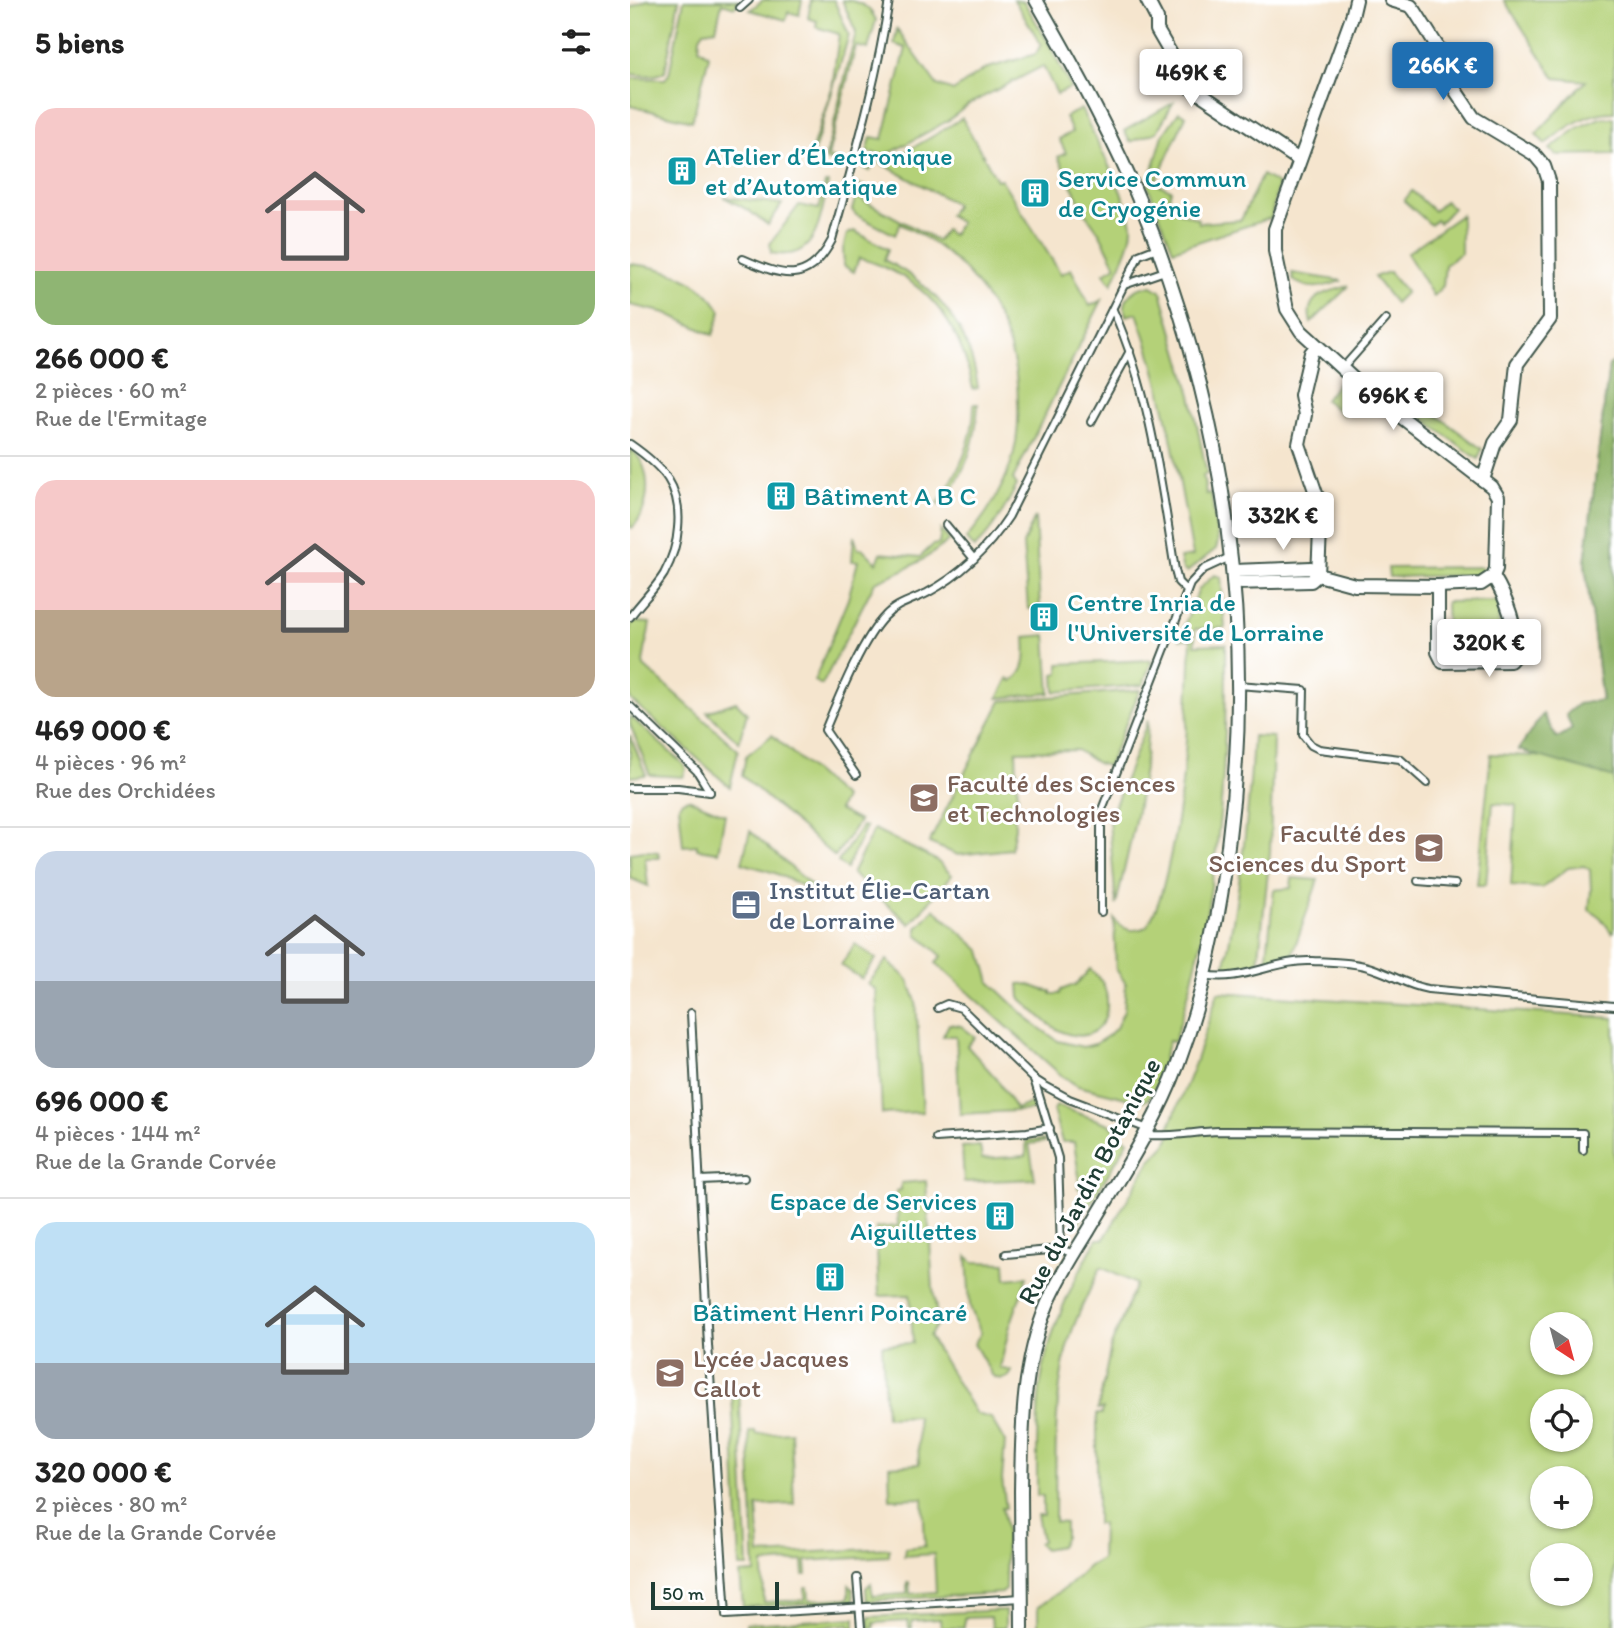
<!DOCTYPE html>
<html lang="fr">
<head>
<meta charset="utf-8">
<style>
	body { margin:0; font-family:Itim,sans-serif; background:#f2f2f2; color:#222; height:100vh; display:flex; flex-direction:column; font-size:26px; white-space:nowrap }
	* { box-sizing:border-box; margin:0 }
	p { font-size:23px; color:#767676 }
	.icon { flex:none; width:38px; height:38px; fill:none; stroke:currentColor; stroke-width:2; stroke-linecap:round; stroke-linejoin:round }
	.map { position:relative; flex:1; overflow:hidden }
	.details { display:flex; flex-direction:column; background:#fff; width:630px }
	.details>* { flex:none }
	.needle { width:46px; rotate:144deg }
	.fabs { position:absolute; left:900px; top:1312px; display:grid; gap:14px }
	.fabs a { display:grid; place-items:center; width:63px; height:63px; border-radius:50%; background:#fff; box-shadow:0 2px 5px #0004; font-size:35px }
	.scale { position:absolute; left:21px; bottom:18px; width:128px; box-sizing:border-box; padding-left:7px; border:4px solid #1f3d34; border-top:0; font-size:19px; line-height:24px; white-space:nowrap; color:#1f3d34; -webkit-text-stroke:5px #fff; paint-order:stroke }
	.price { position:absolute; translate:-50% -60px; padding:0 16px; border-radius:7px; background:#fff; color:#222; font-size:23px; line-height:46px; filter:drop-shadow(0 2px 4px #0008) }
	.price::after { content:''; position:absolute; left:50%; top:42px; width:21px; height:16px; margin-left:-10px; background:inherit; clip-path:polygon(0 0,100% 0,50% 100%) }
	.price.active { background:#1f6fb2; color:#fff }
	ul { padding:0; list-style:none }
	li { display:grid; align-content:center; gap:14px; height:371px; padding:0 35px }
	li+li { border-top:2px solid #e0e0e0 }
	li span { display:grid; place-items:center; height:217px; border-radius:21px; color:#555 }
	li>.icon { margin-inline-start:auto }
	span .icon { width:126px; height:126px; fill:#fffc; stroke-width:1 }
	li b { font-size:30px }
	h2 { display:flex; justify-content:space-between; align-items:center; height:84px; padding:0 35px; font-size:30px }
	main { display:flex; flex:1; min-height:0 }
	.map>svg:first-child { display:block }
	.green { fill:#b4d178; stroke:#6a8756; stroke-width:2; fill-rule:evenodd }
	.forest { fill:#8fb368; stroke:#57784e; stroke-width:2 }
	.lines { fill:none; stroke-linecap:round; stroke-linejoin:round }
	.lane-casing { stroke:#3f564b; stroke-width:10 }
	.street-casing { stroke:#3f564b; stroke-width:16 }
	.lane { stroke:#fff; stroke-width:6 }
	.street { stroke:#fff; stroke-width:12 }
	.labels { text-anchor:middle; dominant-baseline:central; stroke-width:6; stroke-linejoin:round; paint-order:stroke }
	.culture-label { font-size:26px; fill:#0d838f; stroke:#fff; text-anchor:start }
	.education-label { font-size:26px; fill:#785e54; stroke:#fff; text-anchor:start }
	.service-label { font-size:26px; fill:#4e5e75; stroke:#fff; text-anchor:start }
	.street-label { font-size:26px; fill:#1f3d34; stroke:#fff }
</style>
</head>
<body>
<main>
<section class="details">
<h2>5 biens<svg class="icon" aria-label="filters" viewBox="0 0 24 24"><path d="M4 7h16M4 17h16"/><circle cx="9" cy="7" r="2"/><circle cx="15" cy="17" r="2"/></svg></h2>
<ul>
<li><span style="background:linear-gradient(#f6c9c9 75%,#8fb573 0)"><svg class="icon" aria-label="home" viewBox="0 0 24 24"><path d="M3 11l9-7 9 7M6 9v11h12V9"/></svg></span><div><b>266 000 €</b><p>2 pièces · 60 m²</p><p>Rue de l'Ermitage</p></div></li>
<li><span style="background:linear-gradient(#f6c9c9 60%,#b9a48a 0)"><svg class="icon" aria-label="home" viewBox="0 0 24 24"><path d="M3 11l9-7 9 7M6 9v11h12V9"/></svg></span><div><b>469 000 €</b><p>4 pièces · 96 m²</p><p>Rue des Orchidées</p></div></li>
<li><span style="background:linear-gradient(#c9d6e8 60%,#9aa5b1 0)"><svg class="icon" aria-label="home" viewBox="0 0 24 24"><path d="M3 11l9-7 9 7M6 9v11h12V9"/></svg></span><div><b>696 000 €</b><p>4 pièces · 144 m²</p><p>Rue de la Grande Corvée</p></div></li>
<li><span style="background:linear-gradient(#bfe0f5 65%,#9aa5b1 0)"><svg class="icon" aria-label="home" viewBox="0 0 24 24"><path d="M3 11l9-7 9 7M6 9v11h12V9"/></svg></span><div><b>320 000 €</b><p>2 pièces · 80 m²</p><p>Rue de la Grande Corvée</p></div></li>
</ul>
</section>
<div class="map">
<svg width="984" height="1628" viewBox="0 0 984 1628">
	<rect width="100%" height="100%" fill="#fff"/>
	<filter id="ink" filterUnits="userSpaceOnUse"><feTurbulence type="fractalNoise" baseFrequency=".0143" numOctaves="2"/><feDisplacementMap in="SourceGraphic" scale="14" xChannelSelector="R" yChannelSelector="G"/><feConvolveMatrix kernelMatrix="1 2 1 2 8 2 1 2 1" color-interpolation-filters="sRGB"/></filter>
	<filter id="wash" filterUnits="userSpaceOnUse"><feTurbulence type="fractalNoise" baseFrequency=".00686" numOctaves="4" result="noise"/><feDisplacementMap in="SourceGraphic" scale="28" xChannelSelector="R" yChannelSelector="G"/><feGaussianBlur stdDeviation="1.57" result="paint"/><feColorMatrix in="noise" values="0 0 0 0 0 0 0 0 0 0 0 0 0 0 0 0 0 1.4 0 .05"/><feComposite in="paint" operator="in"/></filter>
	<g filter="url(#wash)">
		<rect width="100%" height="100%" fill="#f5e5ce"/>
		<g class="green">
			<path d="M17,0h32l-14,71c-8,7 -24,4 -35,3v-66z"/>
			<polygon points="54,0 108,0 105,7 92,3 86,29 74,31 70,37 69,48 79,56 62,121 0,106 0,78 35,79 39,74"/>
			<polygon points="133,0 172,0 169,15 158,12 156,20 120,10"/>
			<polygon points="181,0 204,0 219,35 183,155 180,155 202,88 209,34 186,27 187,21 178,18"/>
			<path d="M212,0c15,0 27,5 34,20l-8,29 -12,-3 -26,102 -2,9 13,3 -1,3 -15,-3 31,-128z"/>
			<polygon points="384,0 394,2 418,42 441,88 427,94 413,66 339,104 319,120 262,152 254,155 237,152 241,137 253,139 276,48 264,44 267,29 307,85 323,91 355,69 406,54 411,44"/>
			<path d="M874,0h110v112c-28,0 -47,15 -69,32l-9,-10 50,-53 -31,-3z"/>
			<polygon points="543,103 527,132 500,142 494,131"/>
			<path d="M451,109c10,21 52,100 51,119 -1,19 -13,38 -20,56l-8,-11 12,-7 -16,-32 -15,-21 -27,-56 8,-4 -7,-14 13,-7 -7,-15z"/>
			<polygon points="549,112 556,116 525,183 541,190 537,207 568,219 569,223 611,220 632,175 648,184 641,218 543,250 518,186 533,135"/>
			<path d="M332,118l35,62 4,-1 60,95 10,-5 19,37 12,-6 -89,179 4,6c-12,23 -23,45 -43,63l-8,-9c19,-22 35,-46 44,-73 7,-20 9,-43 8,-64 -1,-79 -47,-145 -118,-178l-5,11 -39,-20 -4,-5 7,-25 5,1 -5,12 79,43 7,-11 7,5 8,-12 -11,-8 7,-11 -81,-44 -5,11 -7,-4 3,-10c5,1 11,3 17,2 15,0 65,-32 79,-41z"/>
			<polygon points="970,118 984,118 984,154 926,155 920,149 949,127"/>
			<path d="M195,183h3c-8,35 -10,80 -57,70l-1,-9 29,-39 20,4z"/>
			<polygon points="782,191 804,211 815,201 823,208 809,223 806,220 801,225 774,201"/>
			<polygon points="94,197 152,204 138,225 118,210"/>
			<polygon points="831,215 831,253 815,265 813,286 803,296 777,253"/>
			<path d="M224,231l34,18 -4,11c53,26 86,69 94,128l-5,1c-13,-67 -47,-112 -114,-131l-5,14 -10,-6 -1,-17 4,-15z"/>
			<path d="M0,264c35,3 73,15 91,47l-8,24 -47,-22 -36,-8z"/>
			<polygon points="759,272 776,292 765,303 744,277"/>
			<path d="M662,273l50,8c-19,6 -31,11 -49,-1z"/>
			<path d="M522,286l9,6 30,103 16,79 -4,1 3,19 5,-1 7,49 -2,7 -29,23 -4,-2 -3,-12 13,-2c-15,-82 -27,-164 -56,-243l-11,3c-5,-18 8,-30 26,-30z"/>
			<path d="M719,286l-38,37c-8,-28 17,-31 38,-37z"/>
			<polygon points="984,362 984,932 982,933 970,917 959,910 961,890 960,870 954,866 938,868 912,888 881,886 886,805 863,803 856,885 847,885 861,754 979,760 955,563 979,365"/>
			<polygon points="707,384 725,399 713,415 695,400"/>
			<polygon points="778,394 852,449 848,459 771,402"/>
			<path d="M344,404h4c-2,44 -13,66 -36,102l-4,-3c21,-31 36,-61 36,-99z"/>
			<path d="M0,449c24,16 21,60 2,79l-2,-1z"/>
			<polygon points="405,517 410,608 398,609 393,544"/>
			<path d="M311,530l8,10c-25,22 -43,29 -74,42l-53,103 -8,-4 34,-82 10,-38h-6l2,-25 4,13 4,-1 15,15 4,-10 39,4 13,-12 6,-1z"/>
			<polygon points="853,567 853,575 759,577 758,568"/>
			<path d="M584,575l7,2 4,51 -30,1v16l31,-1c1,141 -8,263 -52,398l-5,-1 -6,19 3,2 -9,23 -10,15 -9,1 -60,-15 -16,-10 -126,-113 6,-7 -25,-22v-6l17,-19 47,42 9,31 44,42 24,17 25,6 12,-3 14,-9 7,-7 8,-17 2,-27 -10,-15 -2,-50c8,11 20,14 32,8 13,-18 18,-44 23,-65 17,-74 19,-148 22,-223h-11v-3l19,-47z"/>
			<polygon points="868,601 870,655 818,656 816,602"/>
			<polygon points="3,622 20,623 13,662 14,666 108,750 100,787 0,699 0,627"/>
			<path d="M416,635l4,58 -52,5 10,-19 4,2c16,-10 14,-27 13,-44z"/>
			<polygon points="522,660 513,685 425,692 424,674 429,673 429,664"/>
			<polygon points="510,690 478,766 467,763 447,750 386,751 388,801 384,805 385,827 381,849 328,855 299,843 371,701"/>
			<polygon points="106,702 117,713 109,742 77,712"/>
			<polygon points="0,716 53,764 56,769 53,777 20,775 0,724"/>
			<path d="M518,720c-2,63 -18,124 -32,185l-7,-84z"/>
			<polygon points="0,735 16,775 0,777"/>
			<polygon points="142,735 214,798 208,810 229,821 205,857 112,776 116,756"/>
			<path d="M623,736l20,1 -3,116 -12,112 -34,4c16,-78 25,-154 29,-233z"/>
			<polygon points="58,799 95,814 88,852 67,849 67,845 53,846 49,805 52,801"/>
			<polygon points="232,826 236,827 216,869 208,862"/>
			<polygon points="244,829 306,860 322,875 280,924 222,874"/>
			<polygon points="120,831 192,895 145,873 112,863"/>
			<polygon points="13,851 28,852 29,858 15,858 18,886 0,878 0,853"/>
			<polygon points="662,878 688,880 661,958 636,964 644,890 661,888"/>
			<polygon points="225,944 246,959 232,979 211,965"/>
			<polygon points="257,960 278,980 286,1001 293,1112 252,1114 246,990 238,984"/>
			<path d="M460,969c5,5 12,11 14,17 10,27 -4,57 -36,48 -18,-5 -34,-24 -48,-36l-1,-14c13,-2 19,7 32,7v3h9l1,-4 16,-6z"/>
			<path d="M588,992l396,26v610h-576v-21l31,-22 20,-19 12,-7 1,-35h-5v-110h5l1,-5h-5l13,-63 25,-62 -35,-17c-13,27 -28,55 -35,84 -13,56 -10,114 -11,171l10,1v14l-5,9 -16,3 -6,-6 4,-2 -5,-26h6v-19l-6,-1c0,-35 -1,-72 3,-107 7,-54 31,-103 57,-149h7l46,-78 16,-17 7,-14 -4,-2 26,-65zM912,1325h38v38h-38zM912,1402h38v38h-38zM912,1479h38v38h-38zM912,1556h38v38h-38z"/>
			<polygon points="319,1024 331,1026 345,1037 337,1046 366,1078 386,1109 401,1103 404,1110 330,1114 326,1036 313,1036"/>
			<polygon points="427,1106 479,1124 498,1141 447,1226 444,1227 443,1216 452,1215 451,1189 448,1188 448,1185 450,1184 444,1142 432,1142 423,1110"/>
			<polygon points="396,1140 413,1140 415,1142 399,1144 405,1179 334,1182 332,1147 350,1146 352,1159 396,1156"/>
			<polygon points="296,1181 303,1289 308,1323 299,1336 346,1414 361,1418 375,1442 372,1480 376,1508 372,1508 376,1528 375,1590 372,1593 237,1601 236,1588 241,1583 243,1596 277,1594 277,1582 279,1582 280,1594 306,1592 304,1554 274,1556 275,1548 295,1546 293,1498 260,1499 259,1466 289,1464 287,1416 256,1417 252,1345 283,1343 280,1295 249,1296 246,1228 268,1226 266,1191 271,1190 271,1183"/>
			<path d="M337,1256l7,6 31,1 1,16 21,-2 -18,52 -9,39 12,3c-3,9 -13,10 -20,4l-18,-31 7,-11 -11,-26z"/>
			<polygon points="109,1390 118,1567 110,1567 102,1391"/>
			<polygon points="119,1431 125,1431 126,1434 161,1432 164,1504 127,1506 130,1555 259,1548 259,1556 176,1561 177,1575 174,1575 173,1561 133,1564 134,1602 175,1600 175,1587 178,1587 179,1600 219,1598 219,1585 223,1589 224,1601 113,1607 110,1574 125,1573"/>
			<polygon points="375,1610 375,1628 362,1628 361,1617 334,1618 334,1628 311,1628 310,1619 282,1621 282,1628 279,1628 278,1621 244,1623 244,1628 239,1628 239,1617"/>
			<polygon points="225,1618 225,1628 221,1628 220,1624 180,1628 116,1627 116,1624"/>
		</g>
		<polygon class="forest" points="984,362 984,778 888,750 913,714 927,738 942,729 936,714 948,704 972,700 955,563 979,365"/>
	</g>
	<g filter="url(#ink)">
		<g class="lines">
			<g class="lane-casing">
				<g id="lane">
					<polyline points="110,8 119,0"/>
					<path d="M113,259c39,17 65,27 89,-19 21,-78 45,-159 57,-240"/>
					<polyline points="494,285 535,271"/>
					<path d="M483,310c37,82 48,172 62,260l3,12 9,9"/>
					<polyline points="712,369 756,319"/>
					<polyline points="461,422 500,351"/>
					<path d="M0,444c33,23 52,42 48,84 -1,17 -6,31 -14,46 -10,16 -23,28 -34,43"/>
					<polyline points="316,525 344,559"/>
					<polyline points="608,685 674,690 673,735 681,745 689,749 770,759 797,783"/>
					<polyline points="0,706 67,771 80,792"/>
					<path d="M226,775l-31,-45c13,-31 37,-91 60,-114 11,-12 28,-16 42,-23 34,-18 61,-45 82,-77l130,-261 18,-7"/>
					<polyline points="0,788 48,788 80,792"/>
					<polyline points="788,881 825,884"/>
					<polyline points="471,912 471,812 560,584 574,569 600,557"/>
					<path d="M575,975c35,8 71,-16 107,-14 21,1 45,1 65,9 20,7 29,15 51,19l186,17"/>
					<polyline points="308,1008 317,1004 331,1008 404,1079 415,1086 439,1099 518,1129"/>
					<polyline points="61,1013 78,1345 96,1615 392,1598"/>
					<polyline points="404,1079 428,1158 431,1249"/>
					<path d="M515,1135c25,2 49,-3 74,-4l364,2v17"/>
					<polyline points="306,1138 397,1132 420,1128"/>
					<polyline points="70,1180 114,1178"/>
					<polyline points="376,1254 431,1249 444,1254"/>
					<polyline points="227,1578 231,1628"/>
				</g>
			</g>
			<g class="street-casing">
				<g id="street">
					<polyline points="517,0 527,19 527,30 560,87 669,160"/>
					<polyline points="761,0 781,6 785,11 814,57 815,75 844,118 904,154 914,166 919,181 920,319 887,364 881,420 865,443 853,480"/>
					<polyline points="687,346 681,353 671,395 675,415 669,444 691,508 688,575"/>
					<polyline points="603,571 681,568 688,575 725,585 808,586 851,584 863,576 866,569 868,497 862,487 731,386 671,331 657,309 645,251 645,229 722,17 726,0"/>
					<polyline points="604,583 681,581 688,575"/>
					<path d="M808,586v66l5,10 67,-1 7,-8c-1,-27 -10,-54 -24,-77"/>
					<path d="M392,1628c0,-46 -1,-92 -1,-137 1,-65 1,-126 26,-186 11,-26 27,-51 42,-75 32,-54 67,-107 89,-166 26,-70 41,-144 50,-218 28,-214 -3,-431 -83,-632 -30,-74 -69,-144 -109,-214"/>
				</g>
			</g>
			<use href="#lane" class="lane"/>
			<use href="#street" class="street"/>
		</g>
	</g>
	<defs>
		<g id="building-square" transform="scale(1.575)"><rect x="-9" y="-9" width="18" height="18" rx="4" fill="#0f9aa8" stroke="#fff"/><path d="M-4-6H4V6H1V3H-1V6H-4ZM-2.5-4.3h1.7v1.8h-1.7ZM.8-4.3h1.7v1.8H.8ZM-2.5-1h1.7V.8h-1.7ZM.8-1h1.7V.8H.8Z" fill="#fff"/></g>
		<g id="university-square" transform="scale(1.575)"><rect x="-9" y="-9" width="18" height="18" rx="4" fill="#8d6e63" stroke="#fff"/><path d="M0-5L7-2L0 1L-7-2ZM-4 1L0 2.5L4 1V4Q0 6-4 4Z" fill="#fff"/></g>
		<g id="office-square" transform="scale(1.575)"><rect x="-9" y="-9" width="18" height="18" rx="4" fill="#5c6f8a" stroke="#fff"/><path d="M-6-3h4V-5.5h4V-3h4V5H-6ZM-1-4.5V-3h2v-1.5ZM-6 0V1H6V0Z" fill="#fff"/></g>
		<g id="school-square" transform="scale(1.575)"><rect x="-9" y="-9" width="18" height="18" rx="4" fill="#8d6e63" stroke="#fff"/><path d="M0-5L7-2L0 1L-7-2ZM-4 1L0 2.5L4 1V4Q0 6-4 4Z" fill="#fff"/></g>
	</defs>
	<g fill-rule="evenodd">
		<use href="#building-square" x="52" y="171"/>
		<use href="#building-square" x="405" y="193"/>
		<use href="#building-square" x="151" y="496"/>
		<use href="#building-square" x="414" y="617"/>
		<use href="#university-square" x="294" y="798"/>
		<use href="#university-square" x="799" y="848"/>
		<use href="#office-square" x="116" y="905"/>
		<use href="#building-square" x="370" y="1216"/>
		<use href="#building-square" x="200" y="1277"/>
		<use href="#school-square" x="40" y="1373"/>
	</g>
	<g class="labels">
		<g class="culture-label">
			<text x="75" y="156">ATelier d’ÉLectronique<tspan x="75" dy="30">et d’Automatique</tspan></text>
			<text x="428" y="178">Service Commun<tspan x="428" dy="30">de Cryogénie</tspan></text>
			<text x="174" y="496">Bâtiment A B C</text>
			<text x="437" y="602">Centre Inria de<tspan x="437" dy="30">l'Université de Lorraine</tspan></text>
			<text x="347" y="1201" text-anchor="end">Espace de Services<tspan x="347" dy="30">Aiguillettes</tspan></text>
			<text x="200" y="1312" text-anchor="middle">Bâtiment Henri Poincaré</text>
		</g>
		<g class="education-label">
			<text x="317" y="783">Faculté des Sciences<tspan x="317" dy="30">et Technologies</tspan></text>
			<text x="776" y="833" text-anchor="end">Faculté des<tspan x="776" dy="30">Sciences du Sport</tspan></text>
			<text x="63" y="1358">Lycée Jacques<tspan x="63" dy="30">Callot</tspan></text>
		</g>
		<g class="service-label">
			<text x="139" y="890">Institut Élie-Cartan<tspan x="139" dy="30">de Lorraine</tspan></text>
		</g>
		<g class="street-label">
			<text transform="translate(459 1181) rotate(-62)">Rue du Jardin Botanique</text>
		</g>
	</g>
</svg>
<div class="fabs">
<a><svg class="needle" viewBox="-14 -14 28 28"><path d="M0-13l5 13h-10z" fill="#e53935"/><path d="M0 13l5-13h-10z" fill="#767676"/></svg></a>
<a><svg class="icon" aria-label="locate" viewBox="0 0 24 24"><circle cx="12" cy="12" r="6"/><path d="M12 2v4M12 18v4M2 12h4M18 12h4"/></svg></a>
<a>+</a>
<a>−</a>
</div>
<div class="scale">50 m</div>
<b class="price active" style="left:813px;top:102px">266K €</b>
<b class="price" style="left:561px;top:109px">469K €</b>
<b class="price" style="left:763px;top:432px">696K €</b>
<b class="price" style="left:653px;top:552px">332K €</b>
<b class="price" style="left:859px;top:679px">320K €</b>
</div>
</main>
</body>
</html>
